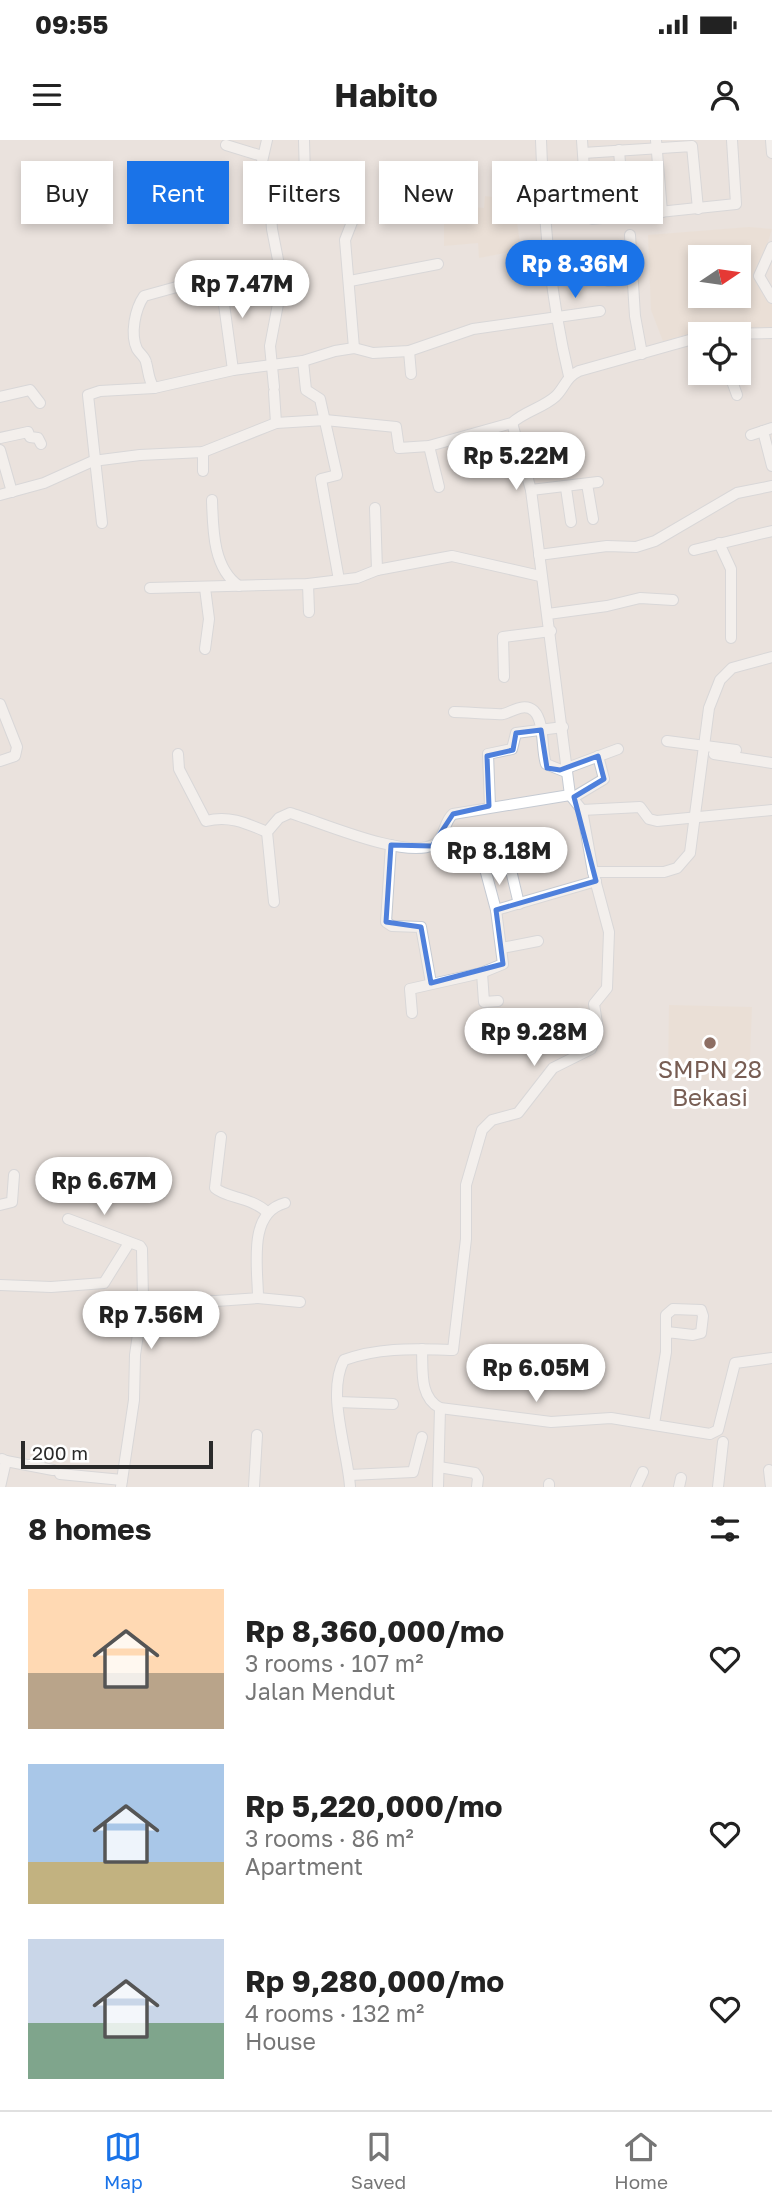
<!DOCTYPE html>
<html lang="en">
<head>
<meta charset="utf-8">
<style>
	body { margin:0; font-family:"Golos Text",sans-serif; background:#f6f6f6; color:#222; height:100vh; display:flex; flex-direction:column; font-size:26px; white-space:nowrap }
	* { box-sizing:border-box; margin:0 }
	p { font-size:23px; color:#767676 }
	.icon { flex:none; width:38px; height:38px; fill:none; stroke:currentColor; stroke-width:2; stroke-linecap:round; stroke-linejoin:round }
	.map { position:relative; height:1347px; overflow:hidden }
	.sheet { display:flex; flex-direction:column; background:#fff; flex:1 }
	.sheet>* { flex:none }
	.guide { position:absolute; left:21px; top:21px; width:732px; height:63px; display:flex; gap:14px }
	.needle { width:46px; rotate:77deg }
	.controls { position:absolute; left:688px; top:105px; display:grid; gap:14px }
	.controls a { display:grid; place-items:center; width:63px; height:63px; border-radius:0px; background:#fff; box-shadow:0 4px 10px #0003; font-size:35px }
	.scale { position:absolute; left:21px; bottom:18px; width:192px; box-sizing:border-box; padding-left:7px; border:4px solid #2a2a2a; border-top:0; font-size:19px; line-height:24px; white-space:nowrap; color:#2a2a2a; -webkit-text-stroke:5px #fff; paint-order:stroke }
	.price { position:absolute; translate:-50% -60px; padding:0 16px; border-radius:24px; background:#fff; color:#222; font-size:23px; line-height:46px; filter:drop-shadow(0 2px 4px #0008) }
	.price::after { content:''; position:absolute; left:50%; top:42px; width:21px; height:16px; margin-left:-10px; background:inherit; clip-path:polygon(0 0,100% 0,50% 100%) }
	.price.active { background:#1a73e8; color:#fff }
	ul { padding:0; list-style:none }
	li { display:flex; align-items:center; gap:21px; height:175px; padding:0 28px }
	li span { display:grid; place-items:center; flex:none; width:196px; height:140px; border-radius:0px; color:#555 }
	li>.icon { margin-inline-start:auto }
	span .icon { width:84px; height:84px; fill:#fffc; stroke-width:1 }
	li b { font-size:30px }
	h2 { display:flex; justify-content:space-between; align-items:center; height:84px; padding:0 28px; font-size:30px }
	.tag { padding:0 24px; border-radius:0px; background:#fff; box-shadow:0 4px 10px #0003; font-size:24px; line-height:63px }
	.tag.active { background:#1a73e8; color:#fff }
	.status { display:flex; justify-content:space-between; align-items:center; height:49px; padding:0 35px; background:#fff; direction:ltr }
	.status svg { height:19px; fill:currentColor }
	header { display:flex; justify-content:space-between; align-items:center; height:91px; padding:0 28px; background:#fff; font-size:32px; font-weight:700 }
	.tab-bar { display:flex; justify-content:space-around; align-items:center; height:98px; border-top:2px solid #e0e0e0; background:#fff; font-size:19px; color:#767676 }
	.tab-bar a { display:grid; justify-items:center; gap:4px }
	.tab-bar .active { color:#1a73e8 }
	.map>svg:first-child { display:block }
	.education { fill:#eadccf; fill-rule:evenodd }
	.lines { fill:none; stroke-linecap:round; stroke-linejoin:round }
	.minor-casing { stroke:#c5cad2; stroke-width:12 }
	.minor { stroke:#fff; stroke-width:10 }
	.marked { fill:none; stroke:#4e80dc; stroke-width:5; stroke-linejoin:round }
	.education-dot { fill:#8d6e63; stroke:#fff; stroke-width:2.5 }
	.labels { text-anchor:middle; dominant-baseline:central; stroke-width:6; stroke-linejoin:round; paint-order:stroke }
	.education-label { font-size:24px; fill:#785e54; stroke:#fff }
</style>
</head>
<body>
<div class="status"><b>09:55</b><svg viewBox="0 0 49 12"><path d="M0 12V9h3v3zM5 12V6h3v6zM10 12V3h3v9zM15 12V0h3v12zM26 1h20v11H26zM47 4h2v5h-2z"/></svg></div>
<header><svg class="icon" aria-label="menu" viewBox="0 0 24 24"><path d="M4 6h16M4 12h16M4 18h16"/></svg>Habito<svg class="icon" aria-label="person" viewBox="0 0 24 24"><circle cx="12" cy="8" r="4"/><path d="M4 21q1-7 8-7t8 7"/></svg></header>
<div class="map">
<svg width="772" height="1347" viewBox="0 0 772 1347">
	<rect width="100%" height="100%" fill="#eae2dd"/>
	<g class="education">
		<polygon points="492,48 505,49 506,60 519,61 519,67 523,68 523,81 517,82 521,110 479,118 478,103 444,106 444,65 484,68 485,56 492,57"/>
		<path d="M749,87l23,2 -13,42 13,29v31l-63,1 -28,5 -17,7 -13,-34 -3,-75zM700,117h38v39h-38z"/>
		<polygon points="669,865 752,867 749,941 668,939"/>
	</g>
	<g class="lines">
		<g class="minor-casing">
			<g id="minor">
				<polyline points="267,0 261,26 269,48 272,89 279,125 278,164 270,206 274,247"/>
				<polyline points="304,0 305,37 349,36 354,43 354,77 345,100 354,208"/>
				<path d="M541,0c3,80 9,157 28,236"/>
				<polyline points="582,0 587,73 592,79 736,64 732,0"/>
				<polyline points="656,0 662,72"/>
				<polyline points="771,0 772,13"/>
				<polyline points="226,5 262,16"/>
				<polyline points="619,10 624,76"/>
				<polyline points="583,13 692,6 698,69"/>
				<polyline points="498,72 544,69"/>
				<polyline points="630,95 635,176 642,214"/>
				<polyline points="772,107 759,136 772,158"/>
				<polyline points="601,112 631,110"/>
				<polyline points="350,141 438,124"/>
				<polyline points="608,141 632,139"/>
				<polyline points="716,194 772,193"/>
				<polyline points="409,211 411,234"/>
				<polyline points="303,221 306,250 320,259 337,335 321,339 339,440"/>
				<polyline points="729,233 737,255"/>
				<path d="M154,248c-6,-9 -5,-15 -8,-26 -1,-5 -6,-8 -9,-13 -7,-15 -2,-40 7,-53l76,-21 13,95"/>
				<polyline points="274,252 276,283"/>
				<polyline points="0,257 30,250 40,263"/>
				<polyline points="772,288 763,291 772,326"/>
				<polyline points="751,295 763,291"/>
				<polyline points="0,298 28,292 30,297 38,298 41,304"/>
				<polyline points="429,306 439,347"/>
				<polyline points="0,310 12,352"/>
				<polyline points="203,312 203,331"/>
				<polyline points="587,344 593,379"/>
				<polyline points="566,348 571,382"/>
				<polyline points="531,350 598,342"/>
				<path d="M0,355l44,-12 49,-22 47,-6 63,-3 73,-29 49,-3 71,7 3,21 30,-2 83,-23c13,-12 31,-15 44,-27 9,-9 10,-19 23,-25l121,-34"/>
				<path d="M212,360c1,30 1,68 27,86"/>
				<polyline points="375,368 377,430"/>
				<polyline points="102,383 88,255 100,251 154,248 233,230 303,221 335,211 354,208 373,213 409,211 473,189 600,171"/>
				<polyline points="719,403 731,429 731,498"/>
				<polyline points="694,410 772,391"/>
				<polyline points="539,415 607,406 636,407 655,401 737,353 772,346"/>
				<polyline points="308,444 309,472"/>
				<polyline points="150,448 308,444 357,438 377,430 452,416 540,436"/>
				<polyline points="548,474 607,466 640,458 673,460"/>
				<polyline points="205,509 209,479 205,448"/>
				<polyline points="504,537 503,497 551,491"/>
				<polyline points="0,564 17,607 15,616 0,621"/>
				<path d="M454,572c11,0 43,3 49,2 9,-2 21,-12 31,-3 11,11 7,39 12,53l20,8"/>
				<polyline points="667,601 736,610"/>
				<path d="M178,614l1,15 27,52c23,-6 40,2 61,11"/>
				<polyline points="714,614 772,623"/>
				<polyline points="567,628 618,609"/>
				<polyline points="574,657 604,639 598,616"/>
				<polyline points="490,666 488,614 512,609 516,593 563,587"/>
				<polyline points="582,670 640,667 649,679 657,681 772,670"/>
				<polyline points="391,705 386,782 392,786 421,787 431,843"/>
				<polyline points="509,722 519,764"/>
				<polyline points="593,732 664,732 677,728 690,713 709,568 720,540 732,528 772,517"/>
				<path d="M274,762l-7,-70 12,-14 11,-5c31,9 114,46 143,32 12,-5 10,-23 20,-31l117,-19"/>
				<polyline points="496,770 596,741"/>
				<polyline points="502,808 538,801"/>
				<polyline points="482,833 484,862 498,861"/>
				<polyline points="412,873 410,849 481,833 503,824 496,770 480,710 454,711"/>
				<path d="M221,997l-6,51c11,10 36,9 52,24"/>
				<polyline points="0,1065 12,1062 14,1035"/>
				<polyline points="68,1079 140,1106 142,1109 143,1160 135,1215 134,1260 121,1347"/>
				<polyline points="0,1145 51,1147 104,1143 129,1103"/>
				<polyline points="258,1158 300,1162"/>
				<path d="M143,1160l73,1 42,-3c0,-30 -11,-85 27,-95"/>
				<path d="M422,1209c1,21 -3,48 18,59l111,14 60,-4 99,16 8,-4 17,-67 37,-5"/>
				<polyline points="338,1262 393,1264"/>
				<polyline points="654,1284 666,1212 666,1175 673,1169 701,1170 703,1176 701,1193 693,1195 667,1192"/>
				<polyline points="6,1321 53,1330"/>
				<polyline points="439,1327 475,1333 478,1338 477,1347"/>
				<polyline points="769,1330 771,1347"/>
				<polyline points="60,1334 122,1340"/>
				<polyline points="350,1335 413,1332 422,1297"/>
				<polyline points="0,1347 6,1321 2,1319"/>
				<polyline points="254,1347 257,1295"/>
				<path d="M350,1347c-2,-36 -24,-93 -6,-127 36,-13 70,-11 109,-10l13,-111v-54l16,-55 10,-10 26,-7 35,-45 38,-19 7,-19 -4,-26 13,-16 2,-56 -16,-60 -11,-62 -12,-15 -39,-305 -19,-67"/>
				<polyline points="438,1347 440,1268"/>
				<polyline points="549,1347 549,1344"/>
				<polyline points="636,1347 643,1332"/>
				<polyline points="679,1347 681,1338"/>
				<polyline points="718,1347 723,1302"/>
			</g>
		</g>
		<use href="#minor" class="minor"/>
	</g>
	<path d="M0 0H772V1347H0ZM541,590l6,38 13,2 38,-14 6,23 -30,18 22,84 -100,29 7,54 -72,19 -10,-56 -35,-5 5,-77 41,1 21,-32 36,-8 -2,-50 26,-6 3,-17z" fill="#eae2dd" fill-opacity=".55" fill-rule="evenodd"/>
	<path class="marked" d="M541,590l6,38 13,2 38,-14 6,23 -30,18 22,84 -100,29 7,54 -72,19 -10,-56 -35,-5 5,-77 41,1 21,-32 36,-8 -2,-50 26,-6 3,-17z"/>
	<circle class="education-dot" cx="710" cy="903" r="7"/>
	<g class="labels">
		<g class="education-label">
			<text x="710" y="928">SMPN 28<tspan x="710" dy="28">Bekasi</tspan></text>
		</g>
	</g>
</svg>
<div class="controls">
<a><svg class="needle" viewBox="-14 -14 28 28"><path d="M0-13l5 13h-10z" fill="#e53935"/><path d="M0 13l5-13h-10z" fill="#767676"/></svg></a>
<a><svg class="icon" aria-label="locate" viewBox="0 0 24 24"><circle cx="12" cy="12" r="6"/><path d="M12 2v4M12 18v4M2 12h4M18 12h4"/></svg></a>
</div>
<div class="scale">200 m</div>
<b class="price active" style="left:575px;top:160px">Rp 8.36M</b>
<b class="price" style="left:242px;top:180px">Rp 7.47M</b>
<b class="price" style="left:516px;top:352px">Rp 5.22M</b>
<b class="price" style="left:499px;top:747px">Rp 8.18M</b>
<b class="price" style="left:534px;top:928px">Rp 9.28M</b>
<b class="price" style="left:104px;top:1077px">Rp 6.67M</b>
<b class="price" style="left:151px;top:1211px">Rp 7.56M</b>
<b class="price" style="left:536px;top:1264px">Rp 6.05M</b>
<div class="guide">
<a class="tag">Buy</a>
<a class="tag active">Rent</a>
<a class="tag">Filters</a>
<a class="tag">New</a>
<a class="tag">Apartment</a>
</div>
</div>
<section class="sheet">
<h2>8 homes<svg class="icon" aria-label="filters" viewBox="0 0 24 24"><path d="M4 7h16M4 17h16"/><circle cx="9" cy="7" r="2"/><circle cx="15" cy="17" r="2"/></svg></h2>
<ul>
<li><span style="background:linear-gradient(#ffd9b3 60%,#b9a48a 0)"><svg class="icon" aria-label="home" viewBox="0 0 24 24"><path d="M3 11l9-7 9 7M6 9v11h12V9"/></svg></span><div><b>Rp 8,360,000/mo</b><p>3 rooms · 107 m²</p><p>Jalan Mendut</p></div><svg class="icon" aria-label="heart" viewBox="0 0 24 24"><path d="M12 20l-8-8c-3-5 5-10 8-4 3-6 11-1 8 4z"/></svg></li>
<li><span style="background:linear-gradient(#a9c7e8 70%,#c2b280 0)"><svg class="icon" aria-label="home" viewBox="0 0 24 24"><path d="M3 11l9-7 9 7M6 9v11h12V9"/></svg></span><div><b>Rp 5,220,000/mo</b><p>3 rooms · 86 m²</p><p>Apartment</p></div><svg class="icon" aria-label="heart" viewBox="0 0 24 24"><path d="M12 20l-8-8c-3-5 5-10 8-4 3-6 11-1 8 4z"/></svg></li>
<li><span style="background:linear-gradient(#c9d6e8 60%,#7fa58c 0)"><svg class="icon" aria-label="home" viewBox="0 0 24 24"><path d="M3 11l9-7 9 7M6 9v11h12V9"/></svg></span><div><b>Rp 9,280,000/mo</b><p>4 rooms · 132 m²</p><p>House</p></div><svg class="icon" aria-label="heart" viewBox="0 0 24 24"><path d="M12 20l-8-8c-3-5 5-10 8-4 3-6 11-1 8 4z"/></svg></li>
</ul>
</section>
<nav class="tab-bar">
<a class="active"><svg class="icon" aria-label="map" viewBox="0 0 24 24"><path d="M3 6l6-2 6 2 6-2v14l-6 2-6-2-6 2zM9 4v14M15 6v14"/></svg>Map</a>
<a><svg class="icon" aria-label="saved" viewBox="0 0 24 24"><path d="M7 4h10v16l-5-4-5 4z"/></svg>Saved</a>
<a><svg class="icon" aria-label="home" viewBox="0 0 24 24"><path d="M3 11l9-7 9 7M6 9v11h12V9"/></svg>Home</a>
</nav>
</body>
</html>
